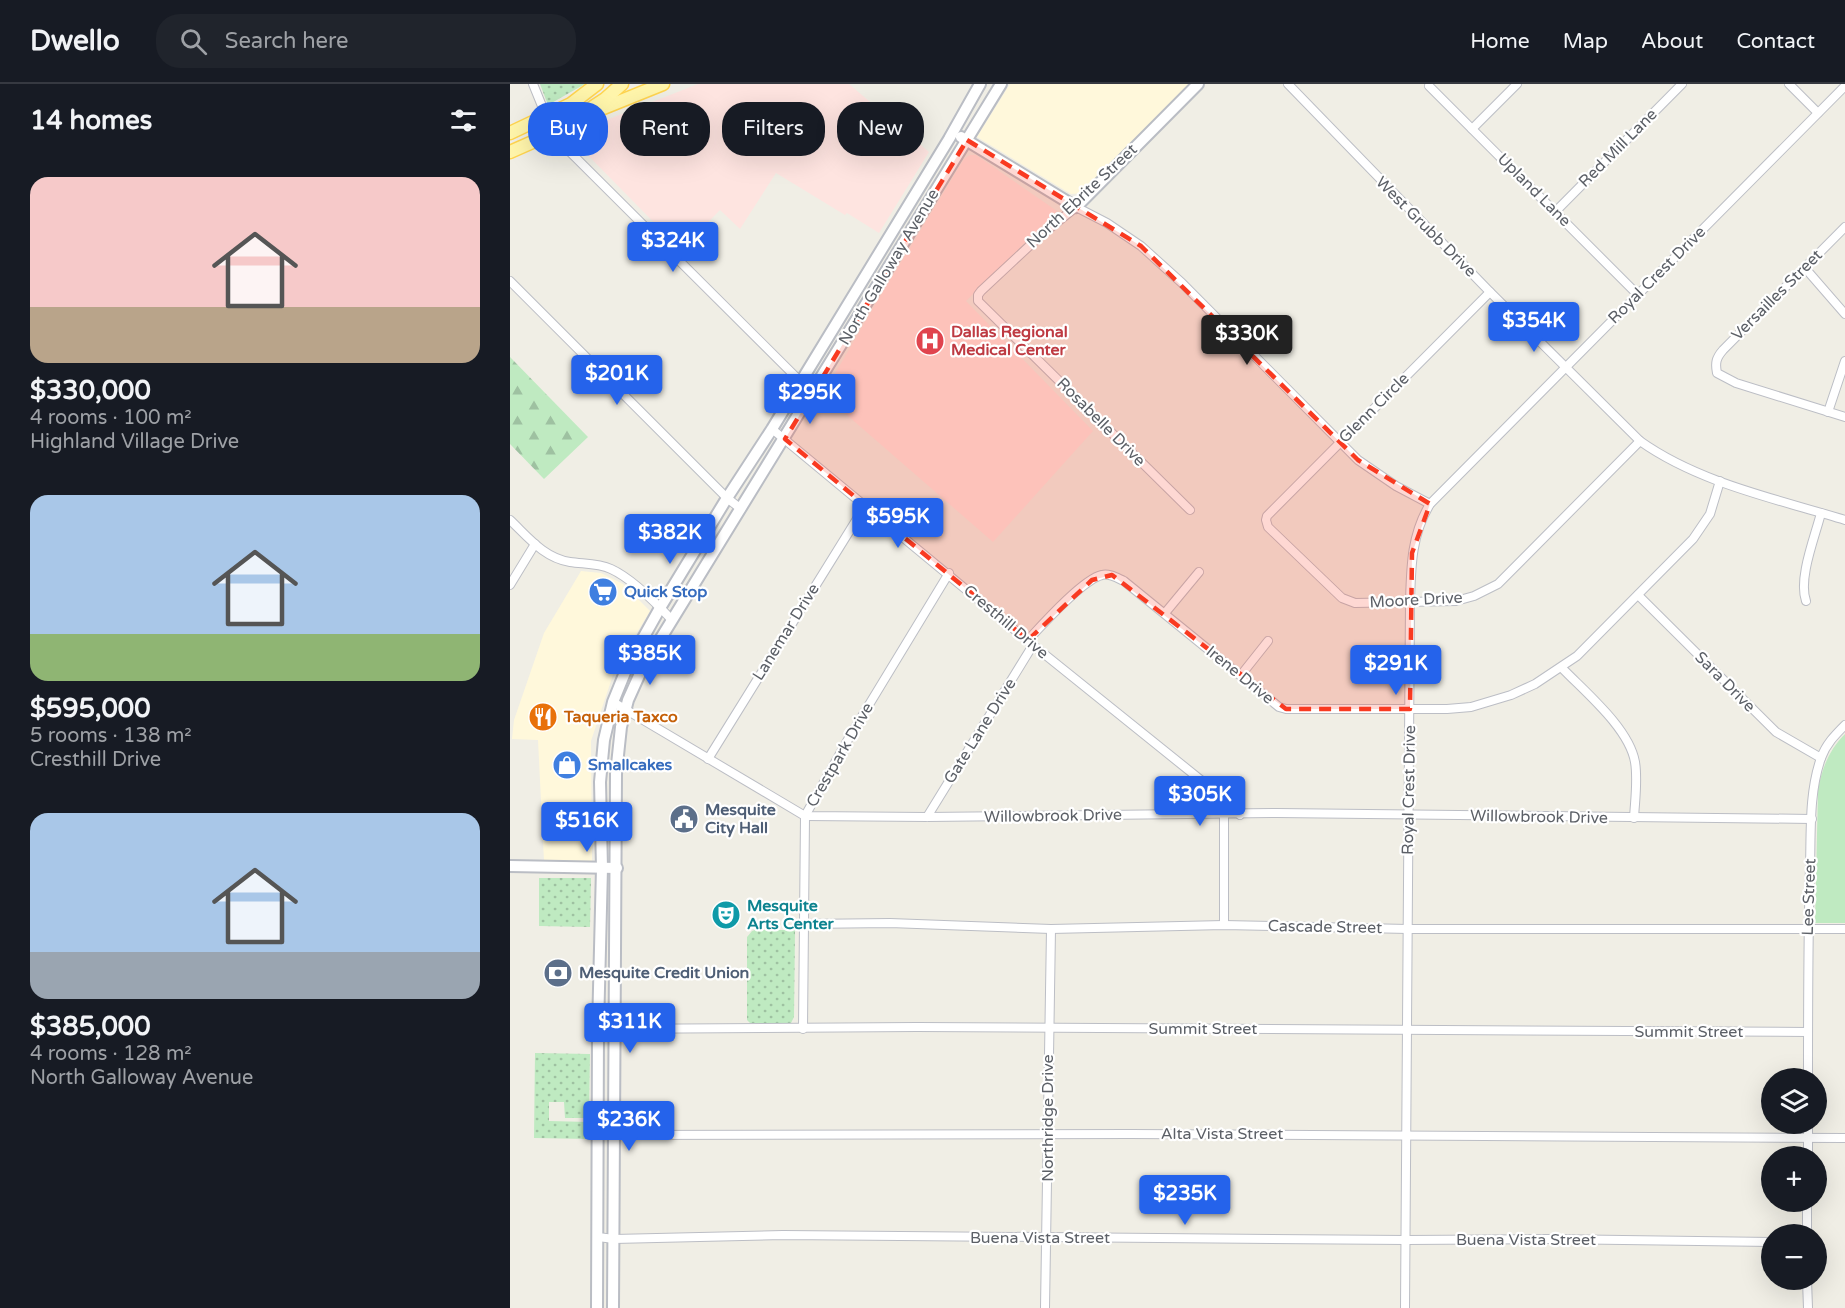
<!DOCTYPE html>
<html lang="en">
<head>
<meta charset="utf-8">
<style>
	body { margin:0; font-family:"Varela Round",sans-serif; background:#20242c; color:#f1f3f6; height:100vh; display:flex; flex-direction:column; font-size:22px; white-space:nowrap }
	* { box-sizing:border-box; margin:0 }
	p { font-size:20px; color:#9ea1a6 }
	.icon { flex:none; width:33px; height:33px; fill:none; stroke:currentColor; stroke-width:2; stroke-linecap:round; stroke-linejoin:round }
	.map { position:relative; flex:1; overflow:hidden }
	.details { display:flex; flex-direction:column; background:#171b24; width:510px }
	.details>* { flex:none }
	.banner { position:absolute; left:18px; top:18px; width:570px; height:54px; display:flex; gap:12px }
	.controls { position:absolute; left:1251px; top:984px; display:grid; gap:12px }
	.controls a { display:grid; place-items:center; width:66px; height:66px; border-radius:50%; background:#171b24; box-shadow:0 6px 24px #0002; font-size:30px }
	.price { position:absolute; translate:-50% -51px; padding:0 14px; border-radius:6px; background:#2563eb; color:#fff; font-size:20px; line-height:39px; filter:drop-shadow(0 2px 3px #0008) }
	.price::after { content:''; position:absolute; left:50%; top:36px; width:18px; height:14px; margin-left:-9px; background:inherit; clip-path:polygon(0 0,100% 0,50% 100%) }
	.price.on { background:#222; color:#fff }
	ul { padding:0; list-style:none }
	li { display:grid; align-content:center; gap:12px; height:318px; padding:0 30px }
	li span { display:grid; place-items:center; height:186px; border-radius:18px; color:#555 }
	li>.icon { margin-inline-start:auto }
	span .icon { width:108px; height:108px; fill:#fffc; stroke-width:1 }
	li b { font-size:26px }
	h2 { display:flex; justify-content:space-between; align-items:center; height:72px; padding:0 30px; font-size:26px }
	.pill { padding:0 21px; border-radius:24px; background:#171b24; box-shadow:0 6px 24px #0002; font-size:21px; line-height:54px }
	.pill.on { background:#2563eb; color:#fff }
	header { display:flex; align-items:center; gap:36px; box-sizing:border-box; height:84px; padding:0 30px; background:#171b24; border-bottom:2px solid #363941 }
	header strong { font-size:28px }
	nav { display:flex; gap:33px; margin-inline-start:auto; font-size:21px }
	.search { width:420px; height:54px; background:#20242c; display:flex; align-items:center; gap:15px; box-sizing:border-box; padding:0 21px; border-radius:24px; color:#9ea1a6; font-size:22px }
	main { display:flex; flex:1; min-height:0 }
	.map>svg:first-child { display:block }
	.commercial { fill:#fff8db }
	.medical { fill:#fee4e0 }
	.grass { fill:url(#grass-dots) }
	.forest { fill:url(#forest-firs) }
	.park { fill:#bfeac1 }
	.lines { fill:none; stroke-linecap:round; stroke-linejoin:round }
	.street-casing { stroke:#bcbec5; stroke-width:10 }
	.secondary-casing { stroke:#babdc4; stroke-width:14 }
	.primary-casing { stroke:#ffd44f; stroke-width:15 }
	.street { stroke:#fff; stroke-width:8 }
	.secondary { stroke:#fff; stroke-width:10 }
	.primary { stroke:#fff5ab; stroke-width:12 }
	.marked { fill:#f93a21; fill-opacity:0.2; stroke:#f93a21; stroke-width:4.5; stroke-dasharray:12 8; stroke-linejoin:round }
	.labels { text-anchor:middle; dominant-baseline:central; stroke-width:4.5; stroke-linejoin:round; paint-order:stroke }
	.street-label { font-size:16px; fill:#5c6067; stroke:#fff }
	.health-label { font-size:16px; font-weight:bold; fill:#be3a42; stroke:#fff; text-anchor:start }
	.shop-label { font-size:16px; font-weight:bold; fill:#366cbe; stroke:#fff; text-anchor:start }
	.food-label { font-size:16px; font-weight:bold; fill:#c56008; stroke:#fff; text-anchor:start }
	.service-label { font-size:16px; font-weight:bold; fill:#4e5e75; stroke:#fff; text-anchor:start }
	.culture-label { font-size:16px; font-weight:bold; fill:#0d838f; stroke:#fff; text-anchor:start }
</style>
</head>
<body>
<header>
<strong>Dwello</strong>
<div class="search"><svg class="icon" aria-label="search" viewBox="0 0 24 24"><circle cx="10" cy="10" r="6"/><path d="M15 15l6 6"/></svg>Search here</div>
<nav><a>Home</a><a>Map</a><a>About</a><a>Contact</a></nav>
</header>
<main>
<section class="details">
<h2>14 homes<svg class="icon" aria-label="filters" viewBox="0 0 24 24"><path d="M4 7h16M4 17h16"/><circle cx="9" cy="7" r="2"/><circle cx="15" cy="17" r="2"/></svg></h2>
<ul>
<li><span style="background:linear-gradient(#f6c9c9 70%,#b9a48a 0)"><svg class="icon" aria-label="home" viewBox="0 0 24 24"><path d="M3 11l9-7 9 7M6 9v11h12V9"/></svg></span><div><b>$330,000</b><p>4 rooms · 100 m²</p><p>Highland Village Drive</p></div></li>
<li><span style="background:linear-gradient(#a9c7e8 75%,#8fb573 0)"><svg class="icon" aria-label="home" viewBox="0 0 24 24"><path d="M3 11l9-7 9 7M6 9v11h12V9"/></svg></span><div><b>$595,000</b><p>5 rooms · 138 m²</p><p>Cresthill Drive</p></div></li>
<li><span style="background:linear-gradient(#a9c7e8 75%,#9aa5b1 0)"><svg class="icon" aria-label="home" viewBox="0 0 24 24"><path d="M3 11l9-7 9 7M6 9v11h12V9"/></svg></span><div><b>$385,000</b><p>4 rooms · 128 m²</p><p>North Galloway Avenue</p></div></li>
</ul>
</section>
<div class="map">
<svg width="1335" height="1224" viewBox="0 0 1335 1224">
	<defs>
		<pattern id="grass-dots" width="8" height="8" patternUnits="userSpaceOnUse" patternTransform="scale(1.5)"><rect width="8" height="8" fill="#bfeac1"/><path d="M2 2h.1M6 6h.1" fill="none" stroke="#9ec1a1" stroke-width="1.8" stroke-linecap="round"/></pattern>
		<pattern id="forest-firs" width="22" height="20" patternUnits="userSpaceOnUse" patternTransform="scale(1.5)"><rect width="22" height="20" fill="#bfeac1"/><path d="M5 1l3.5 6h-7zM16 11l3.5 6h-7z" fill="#9ec1a1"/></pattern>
	</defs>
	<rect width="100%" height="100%" fill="#f0eee5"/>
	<g class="commercial">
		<polygon points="500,0 682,0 574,109 561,110 467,53"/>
		<polygon points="71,487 91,489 113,500 140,527 105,585 81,657 82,777 34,777 28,656 2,655 4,636 34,549"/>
	</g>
	<g class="medical">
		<polygon points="188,0 339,0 419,68 369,149 337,129 335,131 266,89 230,145 210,126 171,166 58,51"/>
		<polygon points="460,71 466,71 547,127 456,217 583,347 483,458 315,312 320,298 369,214 454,75"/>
	</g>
	<g class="grass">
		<polygon points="30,0 75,0 38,21"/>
		<polygon points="29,794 81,794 80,843 29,842"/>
		<polygon points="245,846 285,846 284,933 281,939 240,939 237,936 237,853 242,847"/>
		<polygon points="25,969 80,970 79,1034 55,1034 54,1018 39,1018 39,1037 79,1038 79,1055 24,1054"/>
	</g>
	<polygon class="forest" points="0,273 78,353 34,395 0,360"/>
	<path class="park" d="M1335,650v189h-30l3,-133c4,-22 11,-40 27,-56z"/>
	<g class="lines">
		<g class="street-casing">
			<g id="street">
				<polyline points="23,0 43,49 56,64 303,310"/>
				<path d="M778,0l202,208 150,149c59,42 137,58 205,79"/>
				<polyline points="1279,0 1308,29"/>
				<polyline points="919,2 1128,211"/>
				<polyline points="962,45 1007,0"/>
				<polyline points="1045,128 1172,0"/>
				<path d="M1335,143l-122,123c-7,8 -8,13 -6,23l19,10 109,34"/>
				<polyline points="1295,184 1335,230"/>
				<polyline points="0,197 217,414 231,425"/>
				<polyline points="980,208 757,432 756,436 758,443 832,514 845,519 946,517 964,512 988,500 1130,357"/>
				<polyline points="1318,328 1335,277"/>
				<polyline points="262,345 523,561 697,701 730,731"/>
				<polyline points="680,426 468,217 468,211 471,207 530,152 566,123 597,139 631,162 672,199 848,376 886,402 920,420"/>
				<path d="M0,436c18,17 34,38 60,42 14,2 28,1 41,7 20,9 46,35 61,51"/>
				<polyline points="0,501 25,460"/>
				<polyline points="1128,511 1266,648 1311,674"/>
				<path d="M1296,517c-8,-23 9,-64 15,-88"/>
				<polyline points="655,529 689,488"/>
				<path d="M518,556c14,-15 55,-61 74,-65 7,-2 15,3 22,6l155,126 7,2h161l24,-2 40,-12 24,-11 42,-28 116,-117 17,-25 10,-33"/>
				<path d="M1052,584c23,24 67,60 73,94 3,18 0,38 -1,56"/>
				<polyline points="731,591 758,557"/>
				<polyline points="103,618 295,732 417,733 767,729 1302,735"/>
				<polyline points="198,675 355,422"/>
				<polyline points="714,730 714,841"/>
				<polyline points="417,733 523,561"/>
				<polyline points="294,840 380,839 541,845 714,841 898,845 1335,845"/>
				<polyline points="88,945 407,943 1298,948"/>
				<polyline points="293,945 295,732 340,652 439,489"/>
				<path d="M1298,994c0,-70 0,-140 2,-211 1,-36 -1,-75 11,-109 5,-14 14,-23 24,-33"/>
				<polyline points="89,1051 620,1050 1335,1054"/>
				<polyline points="1298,1072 1298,1040"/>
				<polyline points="1297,1150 1297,1118"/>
				<polyline points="88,1153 104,1155 273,1151 896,1156 1039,1155 1262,1158"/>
				<polyline points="1297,1196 1298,1224"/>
				<polyline points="535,1224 541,845"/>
				<path d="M895,1224l5,-705c1,-35 1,-68 20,-99l415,-418"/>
			</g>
		</g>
		<g class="secondary-casing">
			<g id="secondary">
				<polyline points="451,53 566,123 688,0"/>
				<polyline points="0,782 107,784"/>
				<polyline points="87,1224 88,945 92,784 90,698 94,656 103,618 118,581 150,524 217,414 262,345 439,55 470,0"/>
				<polyline points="103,1224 106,690 111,643 118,616 132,585 491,0"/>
			</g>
		</g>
		<g class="primary-casing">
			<g id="primary">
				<polyline points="86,27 153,0"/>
				<polyline points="0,49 61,20 87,0"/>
				<polyline points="0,68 43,49 95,15 112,0"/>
			</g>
		</g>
		<use href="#street" class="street"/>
		<use href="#secondary" class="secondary"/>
		<use href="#primary" class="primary"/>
	</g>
	<path class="marked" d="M457,56l174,106 217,214 72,44 -18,49 -2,156h-124l-174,-134 -20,5 -64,60 -243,-201z"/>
	<defs>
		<g id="hospital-disc" transform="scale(1.5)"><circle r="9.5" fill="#e0444e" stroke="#fff"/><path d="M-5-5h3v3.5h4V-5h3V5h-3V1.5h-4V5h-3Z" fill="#fff"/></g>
		<g id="supermarket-disc" transform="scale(1.5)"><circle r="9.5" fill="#3f7fe0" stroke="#fff"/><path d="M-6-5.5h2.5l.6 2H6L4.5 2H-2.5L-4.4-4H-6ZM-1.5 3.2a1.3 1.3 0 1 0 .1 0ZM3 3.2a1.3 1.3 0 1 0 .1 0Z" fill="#fff"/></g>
		<g id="restaurant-disc" transform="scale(1.5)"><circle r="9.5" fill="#e8710a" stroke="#fff"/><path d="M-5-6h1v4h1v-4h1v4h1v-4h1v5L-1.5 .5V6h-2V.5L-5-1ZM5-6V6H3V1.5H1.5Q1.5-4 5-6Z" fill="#fff"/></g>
		<g id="shop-disc" transform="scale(1.5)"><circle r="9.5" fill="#3f7fe0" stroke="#fff"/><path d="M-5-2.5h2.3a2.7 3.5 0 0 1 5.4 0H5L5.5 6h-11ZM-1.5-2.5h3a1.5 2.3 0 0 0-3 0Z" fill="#fff"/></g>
		<g id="civic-disc" transform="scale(1.5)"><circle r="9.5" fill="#5c6f8a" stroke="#fff"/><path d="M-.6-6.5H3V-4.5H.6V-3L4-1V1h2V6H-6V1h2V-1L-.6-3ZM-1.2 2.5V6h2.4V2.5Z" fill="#fff"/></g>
		<g id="theatre-disc" transform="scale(1.5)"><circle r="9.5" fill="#0f9aa8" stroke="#fff"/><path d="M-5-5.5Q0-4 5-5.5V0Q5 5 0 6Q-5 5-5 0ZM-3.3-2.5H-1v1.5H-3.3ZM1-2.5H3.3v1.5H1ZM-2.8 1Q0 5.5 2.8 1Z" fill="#fff"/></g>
		<g id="bank-disc" transform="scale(1.5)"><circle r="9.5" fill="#5c6f8a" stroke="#fff"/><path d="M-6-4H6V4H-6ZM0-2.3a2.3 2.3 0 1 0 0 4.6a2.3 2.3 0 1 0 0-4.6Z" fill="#fff"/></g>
	</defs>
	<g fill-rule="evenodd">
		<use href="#hospital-disc" x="420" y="257"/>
		<use href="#supermarket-disc" x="93" y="508"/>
		<use href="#restaurant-disc" x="33" y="633"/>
		<use href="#shop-disc" x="57" y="681"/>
		<use href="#civic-disc" x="174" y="735"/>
		<use href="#theatre-disc" x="216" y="831"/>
		<use href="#bank-disc" x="48" y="889"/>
	</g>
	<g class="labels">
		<g class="street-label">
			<text transform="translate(1108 64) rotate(-45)">Red Mill Lane</text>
			<text transform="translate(1024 106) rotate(45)">Upland Lane</text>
			<text transform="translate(572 112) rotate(-43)">North Ebrite Street</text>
			<text transform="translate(916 143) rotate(45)">West Grubb Drive</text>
			<text transform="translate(379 183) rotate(-59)">North Galloway Avenue</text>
			<text transform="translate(1147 191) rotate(-45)">Royal Crest Drive</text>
			<text transform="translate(1267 211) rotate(-45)">Versailles Street</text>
			<text transform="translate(864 324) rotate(-45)">Glenn Circle</text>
			<text transform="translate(591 338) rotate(45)">Rosabelle Drive</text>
			<text transform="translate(906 516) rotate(-3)">Moore Drive</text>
			<text transform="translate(496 538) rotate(40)">Cresthill Drive</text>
			<text transform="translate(276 548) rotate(-58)">Lanemar Drive</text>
			<text transform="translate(730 591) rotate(39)">Irene Drive</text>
			<text transform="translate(1215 598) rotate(45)">Sara Drive</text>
			<text transform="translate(470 647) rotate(-58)">Gate Lane Drive</text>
			<text transform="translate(330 671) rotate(-60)">Crestpark Drive</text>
			<text transform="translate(899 706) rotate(-89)">Royal Crest Drive</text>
			<text transform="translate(543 732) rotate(-1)">Willowbrook Drive</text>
			<text transform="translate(1029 733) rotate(1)">Willowbrook Drive</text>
			<text transform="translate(1299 813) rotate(-88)">Lee Street</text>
			<text transform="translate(815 843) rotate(1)">Cascade Street</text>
			<text x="693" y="945">Summit Street</text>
			<text x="1179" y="948">Summit Street</text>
			<text transform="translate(538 1034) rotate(-90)">Northridge Drive</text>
			<text x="712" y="1050">Alta Vista Street</text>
			<text x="530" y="1154">Buena Vista Street</text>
			<text x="1016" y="1156">Buena Vista Street</text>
		</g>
		<g class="health-label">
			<text x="441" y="248">Dallas Regional<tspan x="441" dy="18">Medical Center</tspan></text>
		</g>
		<g class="shop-label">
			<text x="114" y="508">Quick Stop</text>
			<text x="78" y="681">Smallcakes</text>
		</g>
		<g class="food-label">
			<text x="54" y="633">Taqueria Taxco</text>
		</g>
		<g class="service-label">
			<text x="195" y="726">Mesquite<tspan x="195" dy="18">City Hall</tspan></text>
			<text x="69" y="889">Mesquite Credit Union</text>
		</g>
		<g class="culture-label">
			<text x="237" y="822">Mesquite<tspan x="237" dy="18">Arts Center</tspan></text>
		</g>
	</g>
</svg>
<div class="controls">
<a><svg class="icon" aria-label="layers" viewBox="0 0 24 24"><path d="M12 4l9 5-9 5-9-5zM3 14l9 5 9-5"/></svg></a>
<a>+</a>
<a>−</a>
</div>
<b class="price" style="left:163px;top:189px">$324K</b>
<b class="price" style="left:1024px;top:269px">$354K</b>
<b class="price on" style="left:737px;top:282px">$330K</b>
<b class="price" style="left:107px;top:322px">$201K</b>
<b class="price" style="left:300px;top:341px">$295K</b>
<b class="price" style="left:388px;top:465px">$595K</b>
<b class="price" style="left:160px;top:481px">$382K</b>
<b class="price" style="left:140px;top:602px">$385K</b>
<b class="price" style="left:886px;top:612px">$291K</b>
<b class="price" style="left:690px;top:743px">$305K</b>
<b class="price" style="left:77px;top:769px">$516K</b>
<b class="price" style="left:120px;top:970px">$311K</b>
<b class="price" style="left:119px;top:1068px">$236K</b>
<b class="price" style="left:675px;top:1142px">$235K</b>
<div class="banner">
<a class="pill on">Buy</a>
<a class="pill">Rent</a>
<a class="pill">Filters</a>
<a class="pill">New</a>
</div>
</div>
</main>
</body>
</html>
